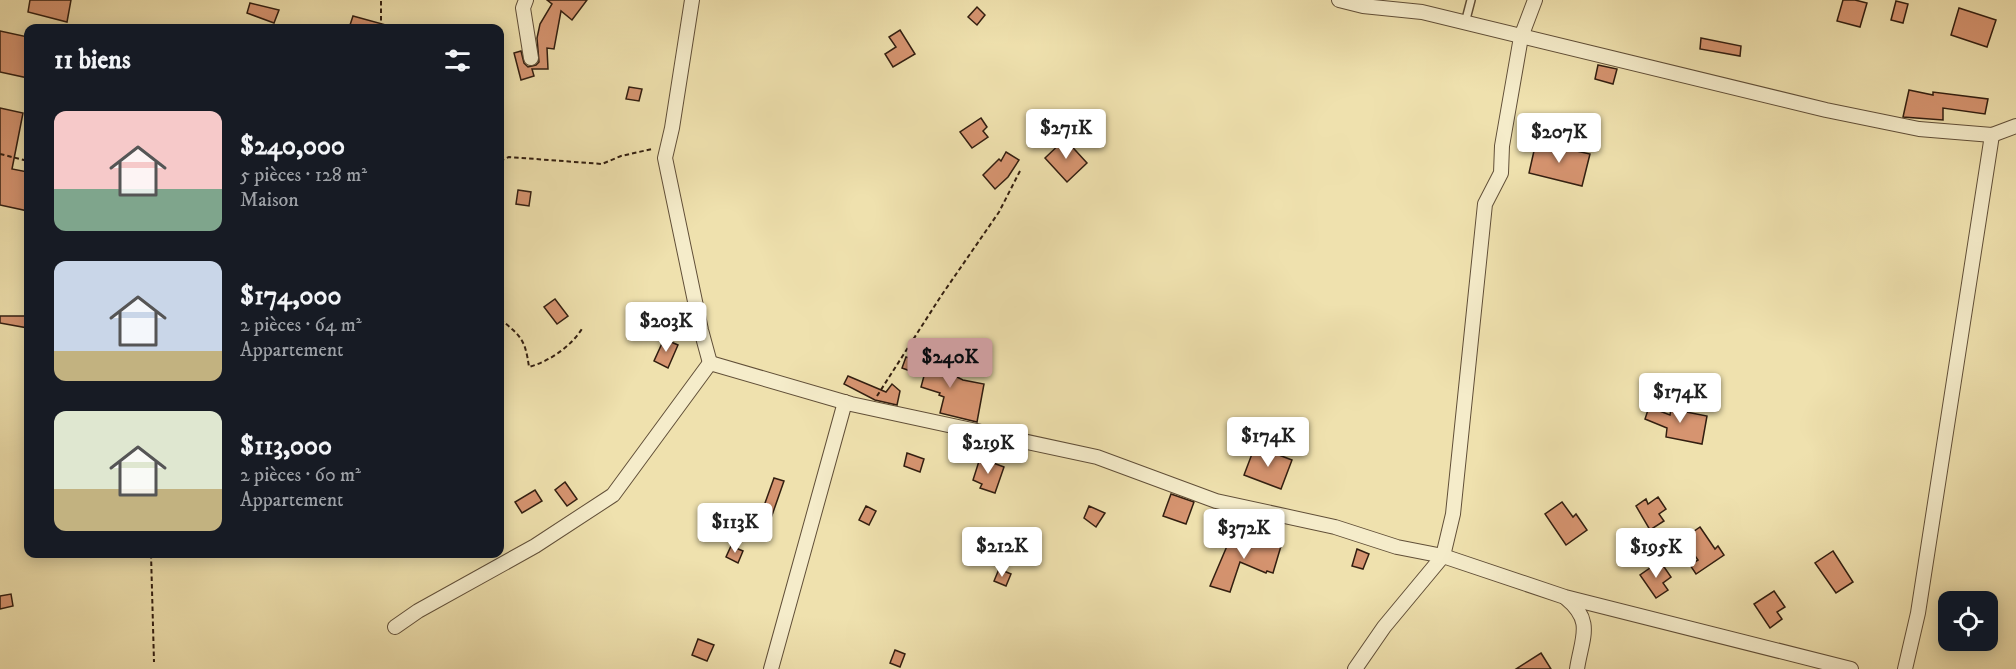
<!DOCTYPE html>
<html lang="fr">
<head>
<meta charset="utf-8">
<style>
	body { margin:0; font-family:"IM FELL DW Pica",serif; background:#20242c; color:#f1f3f6; height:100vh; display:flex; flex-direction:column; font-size:22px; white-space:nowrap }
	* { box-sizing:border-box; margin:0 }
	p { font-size:20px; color:#9ea1a6 }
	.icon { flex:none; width:33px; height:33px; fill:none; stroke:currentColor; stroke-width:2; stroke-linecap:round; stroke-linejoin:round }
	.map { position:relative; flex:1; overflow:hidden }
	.drawer { position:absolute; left:24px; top:24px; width:480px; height:534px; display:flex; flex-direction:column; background:#171b24; border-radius:12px; box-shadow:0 3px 15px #0003 }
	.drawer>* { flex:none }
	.tools { position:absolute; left:1938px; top:591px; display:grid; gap:12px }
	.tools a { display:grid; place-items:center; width:60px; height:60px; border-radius:12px; background:#171b24; box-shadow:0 3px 15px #0003; font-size:30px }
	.price { position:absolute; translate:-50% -51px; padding:0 14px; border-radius:6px; background:#fff; color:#222; font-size:20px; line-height:39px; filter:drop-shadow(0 2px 3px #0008) }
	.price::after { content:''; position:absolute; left:50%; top:36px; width:18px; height:14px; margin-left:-9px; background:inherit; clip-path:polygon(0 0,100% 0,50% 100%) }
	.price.selected { background:#c59692; color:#111 }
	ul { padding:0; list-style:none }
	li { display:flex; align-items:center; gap:18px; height:150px; padding:0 30px }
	li span { display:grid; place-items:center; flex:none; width:168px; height:120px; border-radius:12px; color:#555 }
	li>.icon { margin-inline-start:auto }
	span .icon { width:72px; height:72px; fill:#fffc; stroke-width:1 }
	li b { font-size:26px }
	h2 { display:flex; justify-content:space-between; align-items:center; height:72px; padding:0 30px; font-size:26px }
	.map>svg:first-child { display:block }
	.building { fill:#d69470; stroke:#321e10; stroke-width:1.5 }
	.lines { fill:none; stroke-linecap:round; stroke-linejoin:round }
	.lane-casing { stroke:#614f38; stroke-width:10 }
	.street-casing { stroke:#614f38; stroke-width:16 }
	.path { stroke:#321e10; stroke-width:2; stroke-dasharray:4.5 3; stroke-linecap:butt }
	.lane { stroke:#f5ecca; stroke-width:7 }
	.street { stroke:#f5ecca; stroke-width:14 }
</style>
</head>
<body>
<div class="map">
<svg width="2016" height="669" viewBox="0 0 2016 669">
	<rect width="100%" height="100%" fill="#efe1ae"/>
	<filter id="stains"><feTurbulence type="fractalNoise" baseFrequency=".00333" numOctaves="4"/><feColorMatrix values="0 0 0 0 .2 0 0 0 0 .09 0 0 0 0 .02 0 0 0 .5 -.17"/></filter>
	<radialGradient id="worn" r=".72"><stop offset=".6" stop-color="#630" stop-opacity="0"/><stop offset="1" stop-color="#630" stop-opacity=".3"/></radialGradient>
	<g class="building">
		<polygon points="30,0 71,0 67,22 28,12"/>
		<polygon points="547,0 587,0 572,20 561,11 554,49 547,48 548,69 532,69 534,76 521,80 514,53 521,51 524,63 528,67 536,65 539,62 537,38 540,24 552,4"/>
		<polygon points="1843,0 1855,0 1867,3 1860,27 1837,21"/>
		<polygon points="1896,1 1908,4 1903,23 1891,20"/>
		<polygon points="250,3 279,10 274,23 247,13"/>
		<polygon points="977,7 985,15 977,25 968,17"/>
		<polygon points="1959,8 1996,20 1987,47 1951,35"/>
		<polygon points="353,16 386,25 386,28 349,28"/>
		<polygon points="900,30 915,54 893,67 885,54 896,47 889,37"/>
		<polygon points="0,31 28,37 28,78 0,72"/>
		<polygon points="1701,38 1741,46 1740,56 1700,49"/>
		<polygon points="1598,65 1617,69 1613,84 1595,79"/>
		<polygon points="629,87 642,89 639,101 626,99"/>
		<polygon points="1909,90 1933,95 1933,92 1988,99 1985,114 1943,108 1943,120 1903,117"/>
		<polygon points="0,108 23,113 12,169 28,172 28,211 0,205"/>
		<polygon points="981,118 987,127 983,131 988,137 972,148 960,132"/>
		<polygon points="1065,139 1087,163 1067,182 1045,158"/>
		<polygon points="1536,142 1590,154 1582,186 1529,173"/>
		<polygon points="1006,152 1019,160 1008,177 995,189 983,175 999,159 1001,161"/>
		<polygon points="518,190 531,192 529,206 516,204"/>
		<polygon points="555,299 568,316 557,324 544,307"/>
		<polygon points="0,316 28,316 28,328 0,323"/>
		<polygon points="664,339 678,345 668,368 654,361"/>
		<polygon points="906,357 954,371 953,375 963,380 984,384 977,422 940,413 944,397 939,395 940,393 921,387 924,376 902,368"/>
		<polygon points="848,376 886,392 892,384 900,391 897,405 875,400 844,384"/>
		<polygon points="1649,407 1670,415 1671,409 1707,416 1702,444 1666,437 1667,428 1645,419"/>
		<polygon points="1255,446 1292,460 1281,489 1244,475"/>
		<polygon points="907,453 924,459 920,472 904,466"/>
		<polygon points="980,458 1004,467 995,493 980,488 982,484 973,480"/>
		<polygon points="774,478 784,481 770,521 760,517"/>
		<polygon points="565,482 577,499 567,506 555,490"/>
		<polygon points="535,490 542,501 522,513 515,502"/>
		<polygon points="1171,494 1194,502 1186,524 1163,516"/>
		<polygon points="1658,497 1666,509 1659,514 1664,521 1650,530 1636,506 1646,499 1648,504"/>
		<polygon points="1562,502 1573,517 1576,514 1587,530 1566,545 1545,514"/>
		<polygon points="866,506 876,511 869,525 859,520"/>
		<polygon points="1089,506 1105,513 1096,527 1084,518"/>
		<polygon points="1700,527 1715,549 1718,546 1724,555 1696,574 1690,565 1698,560 1683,539"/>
		<polygon points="1233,532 1269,546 1270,543 1281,546 1273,573 1267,571 1266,573 1240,562 1230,592 1210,586"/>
		<polygon points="731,546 743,551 738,563 726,557"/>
		<polygon points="1357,549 1369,554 1363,569 1352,566"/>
		<polygon points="1833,551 1853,582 1836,593 1815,563"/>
		<polygon points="1660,561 1671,577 1663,583 1668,590 1656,598 1640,575"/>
		<polygon points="999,569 1011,574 1006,586 994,581"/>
		<polygon points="1774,591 1785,607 1777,612 1782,619 1770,628 1754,604"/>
		<polygon points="11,594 13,606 0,609 0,596"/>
		<polygon points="698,639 714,645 707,661 692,655"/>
		<polygon points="895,650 905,654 900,667 890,663"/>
		<polygon points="1541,653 1551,669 1516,669"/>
	</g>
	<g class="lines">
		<g class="lane-casing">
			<polyline id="lane" points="1465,23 1471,0"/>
		</g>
		<g class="street-casing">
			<g id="street">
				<polyline points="526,0 523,8 531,58"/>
				<polyline points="692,0 672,128 665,158 701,330 710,363"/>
				<polyline points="1339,0 1363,6 1422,12 1826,110 1919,129 1992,135 2016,126"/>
				<path d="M1566,598c28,23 16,39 11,71"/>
				<polyline points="395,627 418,611 535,546 613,495 710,363 851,404 1097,457 1216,501 1335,527 1397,547 1443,556 1565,597 1851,669"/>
				<polyline points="771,669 845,402"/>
				<polyline points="1355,669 1384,627 1443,556 1453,514 1485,204 1501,173 1502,146 1521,37 1535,0"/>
				<polyline points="1905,669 1918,613 1992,135"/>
			</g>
		</g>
		<g class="path">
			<polyline points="381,28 381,0"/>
			<polyline points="0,154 28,161"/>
			<polyline points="500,161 509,157 602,164 621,156 652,149"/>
			<path d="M500,319c21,17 25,20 29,48 21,-6 43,-21 54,-40"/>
			<polyline points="877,396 941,296 999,212 1020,171"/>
			<polyline points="151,554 154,662"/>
		</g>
		<use href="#lane" class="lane"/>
		<use href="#street" class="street"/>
	</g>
	<rect width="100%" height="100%" filter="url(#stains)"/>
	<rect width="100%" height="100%" fill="url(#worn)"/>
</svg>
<div class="tools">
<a><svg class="icon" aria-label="locate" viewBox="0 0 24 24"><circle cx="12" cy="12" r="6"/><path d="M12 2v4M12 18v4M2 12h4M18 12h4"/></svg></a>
</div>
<b class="price" style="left:1066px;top:160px">$271K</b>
<b class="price" style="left:1559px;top:164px">$207K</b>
<b class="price" style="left:666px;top:353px">$203K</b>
<b class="price selected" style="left:950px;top:389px">$240K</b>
<b class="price" style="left:1680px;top:424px">$174K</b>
<b class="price" style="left:1268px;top:468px">$174K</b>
<b class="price" style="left:988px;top:475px">$219K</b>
<b class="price" style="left:735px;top:554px">$113K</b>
<b class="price" style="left:1244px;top:560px">$372K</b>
<b class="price" style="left:1002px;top:578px">$212K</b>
<b class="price" style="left:1656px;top:579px">$195K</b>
<section class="drawer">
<h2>11 biens<svg class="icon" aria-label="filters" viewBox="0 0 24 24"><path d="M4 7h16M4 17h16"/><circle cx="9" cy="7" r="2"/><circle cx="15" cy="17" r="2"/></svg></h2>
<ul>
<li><span style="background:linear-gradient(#f6c9c9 65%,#7fa58c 0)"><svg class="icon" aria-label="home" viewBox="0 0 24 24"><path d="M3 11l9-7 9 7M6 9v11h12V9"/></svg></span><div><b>$240,000</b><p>5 pièces · 128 m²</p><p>Maison</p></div></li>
<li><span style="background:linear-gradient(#c9d6e8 75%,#c2b280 0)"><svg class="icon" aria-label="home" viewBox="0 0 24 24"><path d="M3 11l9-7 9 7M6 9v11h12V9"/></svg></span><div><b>$174,000</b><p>2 pièces · 64 m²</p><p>Appartement</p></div></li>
<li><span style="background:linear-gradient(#dfe7d0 65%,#c2b280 0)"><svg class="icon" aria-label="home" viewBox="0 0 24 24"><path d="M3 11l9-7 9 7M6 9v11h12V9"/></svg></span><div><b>$113,000</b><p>2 pièces · 60 m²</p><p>Appartement</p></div></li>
</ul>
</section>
</div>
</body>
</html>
